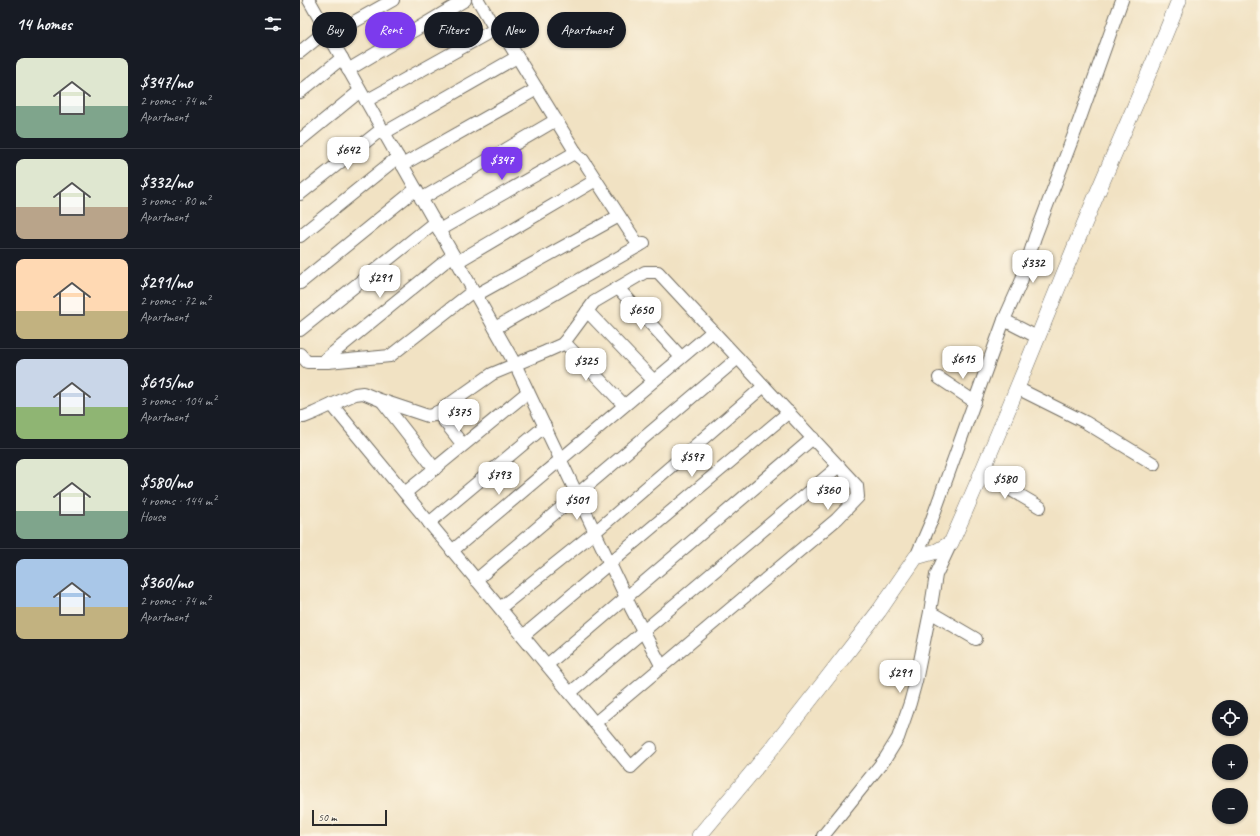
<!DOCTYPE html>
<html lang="en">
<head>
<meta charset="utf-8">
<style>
	body { margin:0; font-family:Caveat,sans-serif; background:#242831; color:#f1f3f6; height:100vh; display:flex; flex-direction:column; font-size:15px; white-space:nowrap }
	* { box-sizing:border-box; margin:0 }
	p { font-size:13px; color:#9ea1a6 }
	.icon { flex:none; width:22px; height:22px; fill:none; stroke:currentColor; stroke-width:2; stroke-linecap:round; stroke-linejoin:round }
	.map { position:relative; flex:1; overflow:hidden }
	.panel { display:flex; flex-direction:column; background:#171b24; width:300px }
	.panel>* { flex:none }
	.banner { position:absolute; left:12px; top:12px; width:380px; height:36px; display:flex; gap:8px }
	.buttons { position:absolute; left:912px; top:700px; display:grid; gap:8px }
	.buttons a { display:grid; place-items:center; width:36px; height:36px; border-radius:50%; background:#171b24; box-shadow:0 1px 3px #0004; font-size:20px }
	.scale { position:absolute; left:12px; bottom:10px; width:75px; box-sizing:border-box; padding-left:4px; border:2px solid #2b2b2b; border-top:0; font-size:11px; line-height:14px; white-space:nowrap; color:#2b2b2b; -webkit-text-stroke:3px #fcf5e5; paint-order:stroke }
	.price { position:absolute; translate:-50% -34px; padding:0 9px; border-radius:8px; background:#fff; color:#222; font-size:13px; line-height:26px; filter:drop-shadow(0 1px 2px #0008) }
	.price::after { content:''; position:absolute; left:50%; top:24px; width:12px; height:9px; margin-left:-6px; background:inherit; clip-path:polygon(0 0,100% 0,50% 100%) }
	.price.selected { background:#7c3aed; color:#fff }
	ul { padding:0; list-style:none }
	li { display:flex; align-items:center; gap:12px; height:100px; padding:0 16px }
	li+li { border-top:1px solid #363941 }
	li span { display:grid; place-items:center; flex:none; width:112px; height:80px; border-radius:8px; color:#555 }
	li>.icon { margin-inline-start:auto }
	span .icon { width:48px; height:48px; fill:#fffc; stroke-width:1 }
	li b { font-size:17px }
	h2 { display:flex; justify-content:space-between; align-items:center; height:48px; padding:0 16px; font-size:17px }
	.chip { padding:0 14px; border-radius:18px; background:#171b24; box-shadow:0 1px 3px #0004; font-size:14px; line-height:36px }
	.chip.selected { background:#7c3aed; color:#fff }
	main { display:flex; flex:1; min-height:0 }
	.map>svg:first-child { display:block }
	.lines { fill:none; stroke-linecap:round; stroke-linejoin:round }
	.minor-casing { stroke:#706b60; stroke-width:14 }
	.tertiary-casing { stroke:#706b60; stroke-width:16 }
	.minor { stroke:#fff; stroke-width:12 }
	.tertiary { stroke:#fff; stroke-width:15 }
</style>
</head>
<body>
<main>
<section class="panel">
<h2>14 homes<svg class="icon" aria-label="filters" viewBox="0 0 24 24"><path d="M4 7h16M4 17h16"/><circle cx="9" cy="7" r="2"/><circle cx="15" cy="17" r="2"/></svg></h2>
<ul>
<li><span style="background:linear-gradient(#dfe7d0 60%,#7fa58c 0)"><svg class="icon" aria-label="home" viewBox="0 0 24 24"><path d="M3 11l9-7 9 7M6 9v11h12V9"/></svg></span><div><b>$347/mo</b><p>2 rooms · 74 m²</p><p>Apartment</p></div></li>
<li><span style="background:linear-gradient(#dfe7d0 60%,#b9a48a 0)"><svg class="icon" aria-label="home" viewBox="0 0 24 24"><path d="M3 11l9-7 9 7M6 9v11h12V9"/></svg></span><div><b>$332/mo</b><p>3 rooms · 80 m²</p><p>Apartment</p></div></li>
<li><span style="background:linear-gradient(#ffd9b3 65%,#c2b280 0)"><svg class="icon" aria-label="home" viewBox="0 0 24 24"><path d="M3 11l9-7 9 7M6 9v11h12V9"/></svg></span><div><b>$291/mo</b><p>2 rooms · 72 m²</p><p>Apartment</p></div></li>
<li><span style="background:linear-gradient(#c9d6e8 60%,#8fb573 0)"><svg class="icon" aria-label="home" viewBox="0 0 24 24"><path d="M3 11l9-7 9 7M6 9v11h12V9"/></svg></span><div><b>$615/mo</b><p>3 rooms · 104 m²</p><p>Apartment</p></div></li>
<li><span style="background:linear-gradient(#dfe7d0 65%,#7fa58c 0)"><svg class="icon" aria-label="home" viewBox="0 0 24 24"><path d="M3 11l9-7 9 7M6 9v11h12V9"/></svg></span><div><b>$580/mo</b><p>4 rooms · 144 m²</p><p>House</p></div></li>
<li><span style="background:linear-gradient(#a9c7e8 60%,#c2b280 0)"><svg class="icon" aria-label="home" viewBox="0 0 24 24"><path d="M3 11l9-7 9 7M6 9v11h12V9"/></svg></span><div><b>$360/mo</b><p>2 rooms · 74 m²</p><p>Apartment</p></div></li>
</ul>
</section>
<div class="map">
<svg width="960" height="836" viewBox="0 0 960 836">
	<rect width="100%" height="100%" fill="#fcf5e5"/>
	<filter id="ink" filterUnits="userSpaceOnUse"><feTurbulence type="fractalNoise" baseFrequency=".025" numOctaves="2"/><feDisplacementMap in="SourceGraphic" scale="8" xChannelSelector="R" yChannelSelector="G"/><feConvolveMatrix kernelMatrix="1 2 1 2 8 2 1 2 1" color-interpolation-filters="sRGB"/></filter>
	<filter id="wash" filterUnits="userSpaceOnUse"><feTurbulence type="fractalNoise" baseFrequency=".012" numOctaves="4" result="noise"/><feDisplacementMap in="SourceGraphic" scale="16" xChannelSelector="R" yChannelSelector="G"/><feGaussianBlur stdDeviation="0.9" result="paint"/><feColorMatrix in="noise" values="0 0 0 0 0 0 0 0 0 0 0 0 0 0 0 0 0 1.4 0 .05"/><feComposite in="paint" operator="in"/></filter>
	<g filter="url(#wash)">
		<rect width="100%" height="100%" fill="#f1e2c3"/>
	</g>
	<g filter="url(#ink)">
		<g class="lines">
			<g class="minor-casing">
				<g id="minor">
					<polyline points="9,0 215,364 331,608 362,667"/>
					<polyline points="178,0 195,29"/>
					<polyline points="29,36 93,0"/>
					<polyline points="0,52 26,31"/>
					<polyline points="48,70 165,0"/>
					<polyline points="0,92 42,58"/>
					<polyline points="66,101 199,27 278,156 283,160 339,246"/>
					<polyline points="84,133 217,57"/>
					<polyline points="0,140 60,91"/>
					<polyline points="102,165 237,89"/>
					<polyline points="0,194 82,129"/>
					<polyline points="121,199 256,120"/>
					<polyline points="139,230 276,152"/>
					<polyline points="0,236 98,157"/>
					<polyline points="157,262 296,180"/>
					<polyline points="0,283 116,189"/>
					<polyline points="318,288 381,357"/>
					<polyline points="176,295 319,216"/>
					<polyline points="287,311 353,380"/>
					<polyline points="704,320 737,337"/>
					<polyline points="195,328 344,243"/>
					<polyline points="0,330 135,222"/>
					<polyline points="264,342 324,405"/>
					<polyline points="0,354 7,362 28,362 90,356 173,291"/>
					<polyline points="22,362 153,255"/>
					<polyline points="639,378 675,402"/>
					<polyline points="717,388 785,422 854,464"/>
					<polyline points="82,401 135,469"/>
					<polyline points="32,405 331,767 351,748"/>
					<polyline points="137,412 163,445"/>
					<polyline points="0,417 4,417 14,413 55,394 63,393 80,400 128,416 134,415 192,374 245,352 263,344 294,302 345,272 358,272 557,486 558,497 537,519 295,723"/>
					<polyline points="682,473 740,507"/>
					<polyline points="105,493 228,392"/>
					<polyline points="129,523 245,426"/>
					<polyline points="152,551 413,331"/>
					<polyline points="616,557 631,522 704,320 721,282 735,237 778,124 822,0"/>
					<polyline points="176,580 438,358"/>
					<polyline points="200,608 295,532 464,386"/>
					<polyline points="630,612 676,639"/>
					<polyline points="223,636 489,412"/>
					<polyline points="247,665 513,438"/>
					<polyline points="270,693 539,466"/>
					<polyline points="523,836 585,759 598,738 610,703 616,681 630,612 636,575 651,543"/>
				</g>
			</g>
			<g class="tertiary-casing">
				<path id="tertiary" d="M399,836l75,-90 51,-65 54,-70 37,-54 21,-6 14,-8c45,-100 85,-202 127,-304 33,-80 69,-158 101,-239"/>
			</g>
			<use href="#minor" class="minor"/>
			<use href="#tertiary" class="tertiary"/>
		</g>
	</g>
</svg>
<div class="buttons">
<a><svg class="icon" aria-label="locate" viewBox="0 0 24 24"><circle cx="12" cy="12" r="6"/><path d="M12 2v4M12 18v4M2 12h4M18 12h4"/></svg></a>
<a>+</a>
<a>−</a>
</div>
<div class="scale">50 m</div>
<b class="price" style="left:48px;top:171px">$642</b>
<b class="price selected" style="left:202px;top:181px">$347</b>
<b class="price" style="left:733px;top:284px">$332</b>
<b class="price" style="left:80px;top:299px">$291</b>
<b class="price" style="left:341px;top:331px">$650</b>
<b class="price" style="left:663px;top:380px">$615</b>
<b class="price" style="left:286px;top:382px">$325</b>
<b class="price" style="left:159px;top:433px">$375</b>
<b class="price" style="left:392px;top:478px">$597</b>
<b class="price" style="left:199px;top:496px">$793</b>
<b class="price" style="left:705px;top:500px">$580</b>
<b class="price" style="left:528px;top:511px">$360</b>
<b class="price" style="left:277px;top:521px">$501</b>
<b class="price" style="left:600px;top:694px">$291</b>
<div class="banner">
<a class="chip">Buy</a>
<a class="chip selected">Rent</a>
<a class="chip">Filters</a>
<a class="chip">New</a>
<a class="chip">Apartment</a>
</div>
</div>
</main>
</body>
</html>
